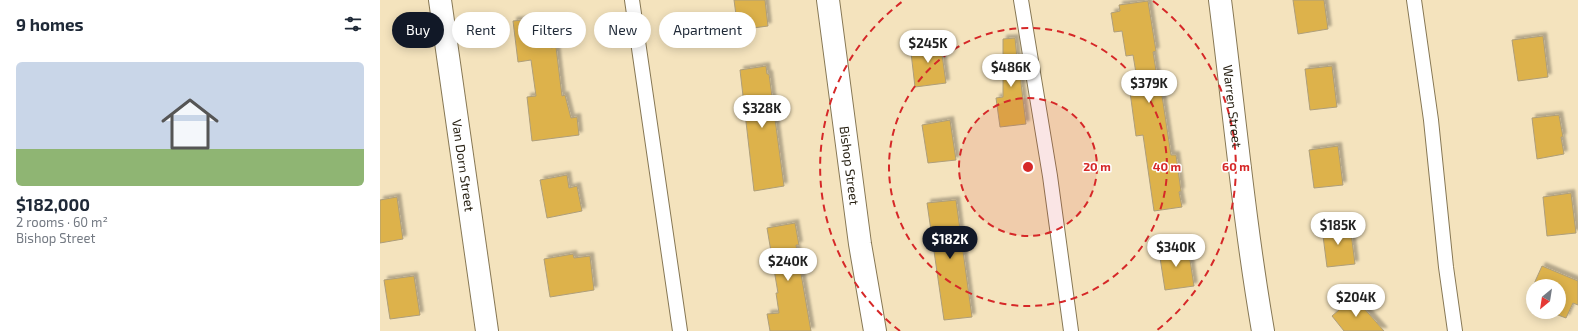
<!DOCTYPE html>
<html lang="en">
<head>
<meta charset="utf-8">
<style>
	body { margin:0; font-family:"Exo 2",sans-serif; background:#f6f6f7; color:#1f2937; height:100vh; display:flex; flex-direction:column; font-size:15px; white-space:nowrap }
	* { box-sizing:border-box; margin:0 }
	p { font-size:13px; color:#747a83 }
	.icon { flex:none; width:22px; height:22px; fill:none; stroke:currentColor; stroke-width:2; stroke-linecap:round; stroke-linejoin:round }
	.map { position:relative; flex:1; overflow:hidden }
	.side { display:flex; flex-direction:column; background:#fff; width:380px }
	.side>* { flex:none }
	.hud { position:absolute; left:12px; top:12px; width:380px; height:36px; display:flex; gap:8px }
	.needle { width:26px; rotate:210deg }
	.fabs { position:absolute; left:1146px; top:279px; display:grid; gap:8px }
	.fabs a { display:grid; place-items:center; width:40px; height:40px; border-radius:50%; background:#fff; box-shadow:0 2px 10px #0003; font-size:20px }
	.price { position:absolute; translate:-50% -34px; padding:0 9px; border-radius:14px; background:#fff; color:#222; font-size:13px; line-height:26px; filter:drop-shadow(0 1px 2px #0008) }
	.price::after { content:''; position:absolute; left:50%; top:24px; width:12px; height:9px; margin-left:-6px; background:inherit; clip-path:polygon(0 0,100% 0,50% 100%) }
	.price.active { background:#111827; color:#fff }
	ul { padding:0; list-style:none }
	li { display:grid; align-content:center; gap:8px; height:212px; padding:0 16px }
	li+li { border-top:1px solid #e0e1e3 }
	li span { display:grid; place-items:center; height:124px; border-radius:6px; color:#555 }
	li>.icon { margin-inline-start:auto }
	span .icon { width:72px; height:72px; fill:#fffc; stroke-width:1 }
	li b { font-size:17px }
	h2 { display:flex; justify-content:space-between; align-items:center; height:48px; padding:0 16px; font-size:17px }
	.chip { padding:0 14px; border-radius:18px; background:#fff; box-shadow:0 2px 10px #0003; font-size:14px; line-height:36px }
	.chip.active { background:#111827; color:#fff }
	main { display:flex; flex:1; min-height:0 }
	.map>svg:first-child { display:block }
	.building { fill:#ddb24b; stroke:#ae9e7a; filter:url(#shadow) }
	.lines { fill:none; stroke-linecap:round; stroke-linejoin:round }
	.lane-casing { stroke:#867754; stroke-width:16 }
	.street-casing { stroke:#867754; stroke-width:24 }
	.lane { stroke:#fff; stroke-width:14 }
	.street { stroke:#fff; stroke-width:22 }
	.ring { fill:none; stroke:#d62828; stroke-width:2; stroke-dasharray:7 5 }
	.labels { text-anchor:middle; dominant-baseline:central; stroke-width:3; stroke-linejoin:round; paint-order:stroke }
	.street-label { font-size:13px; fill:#261f11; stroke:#fff }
	.centre { fill:#d62828; stroke:#fff; stroke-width:2 }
	.ring-label { font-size:12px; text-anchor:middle; font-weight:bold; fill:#d62828; stroke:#fff; stroke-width:3; stroke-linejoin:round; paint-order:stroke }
</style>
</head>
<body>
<main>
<section class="side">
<h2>9 homes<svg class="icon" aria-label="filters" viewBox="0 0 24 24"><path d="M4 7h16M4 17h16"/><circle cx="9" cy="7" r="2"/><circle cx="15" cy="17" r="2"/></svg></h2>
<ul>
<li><span style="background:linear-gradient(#c9d6e8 70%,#8fb573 0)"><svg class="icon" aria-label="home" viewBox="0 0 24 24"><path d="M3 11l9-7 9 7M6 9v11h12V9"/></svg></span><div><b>$182,000</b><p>2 rooms · 60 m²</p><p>Bishop Street</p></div></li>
</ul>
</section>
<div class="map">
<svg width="1198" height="331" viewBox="0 0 1198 331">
	<defs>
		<filter id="shadow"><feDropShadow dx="3.5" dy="-3.5" stdDeviation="1" flood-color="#0004"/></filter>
	</defs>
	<rect width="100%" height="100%" fill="#f4e3bd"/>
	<g class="building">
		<polygon points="354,0 385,0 388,26 358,30"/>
		<polygon points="913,0 944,0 948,29 918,34"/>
		<polygon points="768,1 776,51 773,52 779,89 781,89 791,155 796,155 801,191 799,192 802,207 774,211 763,135 756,136 750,92 759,91 753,55 746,56 742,31 734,32 731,13 740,11 739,5"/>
		<polygon points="160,18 161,20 168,19 171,48 176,47 182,96 185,95 191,118 197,117 199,135 152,141 147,97 156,96 151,60 138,62 133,21"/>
		<polygon points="1163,36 1168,77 1138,81 1132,40"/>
		<polygon points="635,38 637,58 641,58 641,83 646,124 620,127 616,98 623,97 623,39"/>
		<polygon points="560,40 566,83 535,87 530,44"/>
		<polygon points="386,66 387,74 389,74 404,186 374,191 360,70"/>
		<polygon points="952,66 957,107 930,110 925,69"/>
		<polygon points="1179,115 1183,137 1181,137 1184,154 1157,159 1152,118"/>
		<polygon points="570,120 576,160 548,163 542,125"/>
		<polygon points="958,146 963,185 934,188 929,150"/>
		<polygon points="187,175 189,188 197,186 202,211 167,218 160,180"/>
		<polygon points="1191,193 1196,233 1167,236 1163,197"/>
		<polygon points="17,197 23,239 0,243 0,200"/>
		<polygon points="576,200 592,317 564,320 547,203"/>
		<polygon points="415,223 419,245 416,245 431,331 390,331 387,314 399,313 396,293 398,293 387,228"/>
		<polygon points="970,225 975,264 947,267 942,228"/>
		<polygon points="808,247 814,286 785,290 779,251"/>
		<polygon points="193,254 194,258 210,256 214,290 170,297 164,259"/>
		<polygon points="1162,266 1198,281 1198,305 1193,303 1186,318 1170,312 1179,312 1179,286 1153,286"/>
		<polygon points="34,276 40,315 10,319 4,280"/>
		<polygon points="974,297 1004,331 964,331 952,316"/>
	</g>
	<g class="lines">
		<g class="lane-casing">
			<g id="lane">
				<polyline points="252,0 300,331"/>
				<polyline points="641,0 670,176 691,331"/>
				<polyline points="1034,0 1051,120 1066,267 1075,331"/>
			</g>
		</g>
		<g class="street-casing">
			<g id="street">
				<path id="s1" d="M60,0l47,331"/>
				<path id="s2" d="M448,0l32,244 15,87"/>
				<path id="s3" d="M840,0c14,110 24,221 43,331"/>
			</g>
		</g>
		<use href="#lane" class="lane"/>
		<use href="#street" class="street"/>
	</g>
	<circle cx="648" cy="167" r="69" fill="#d62828" fill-opacity=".12"/>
	<g class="ring">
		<circle cx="648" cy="167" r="69"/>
		<circle cx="648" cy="167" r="139"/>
		<path d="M520 331A208 208 0 0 1 523 1M773 1A208 208 0 0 1 776 331"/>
	</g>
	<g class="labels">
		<g class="street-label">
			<text stroke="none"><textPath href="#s3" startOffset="107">Warren Street</textPath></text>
			<text stroke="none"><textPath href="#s1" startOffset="167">Van Dorn Street</textPath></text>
			<text stroke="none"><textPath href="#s2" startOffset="167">Bishop Street</textPath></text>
		</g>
	</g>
	<circle cx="648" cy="167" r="6" class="centre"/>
	<g class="ring-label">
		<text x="717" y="171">20 m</text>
		<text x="787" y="171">40 m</text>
		<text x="856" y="171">60 m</text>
	</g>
</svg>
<div class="fabs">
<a><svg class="needle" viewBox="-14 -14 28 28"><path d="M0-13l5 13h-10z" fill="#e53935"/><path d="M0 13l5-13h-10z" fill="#747a83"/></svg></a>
</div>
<b class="price" style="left:548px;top:64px">$245K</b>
<b class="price" style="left:631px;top:88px">$486K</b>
<b class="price" style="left:769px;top:104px">$379K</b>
<b class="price" style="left:382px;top:129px">$328K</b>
<b class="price" style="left:958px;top:246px">$185K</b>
<b class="price active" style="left:570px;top:260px">$182K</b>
<b class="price" style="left:796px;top:268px">$340K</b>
<b class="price" style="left:408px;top:282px">$240K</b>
<b class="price" style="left:976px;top:318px">$204K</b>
<div class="hud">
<a class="chip active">Buy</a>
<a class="chip">Rent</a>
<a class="chip">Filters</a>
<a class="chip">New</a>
<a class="chip">Apartment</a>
</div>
</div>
</main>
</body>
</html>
